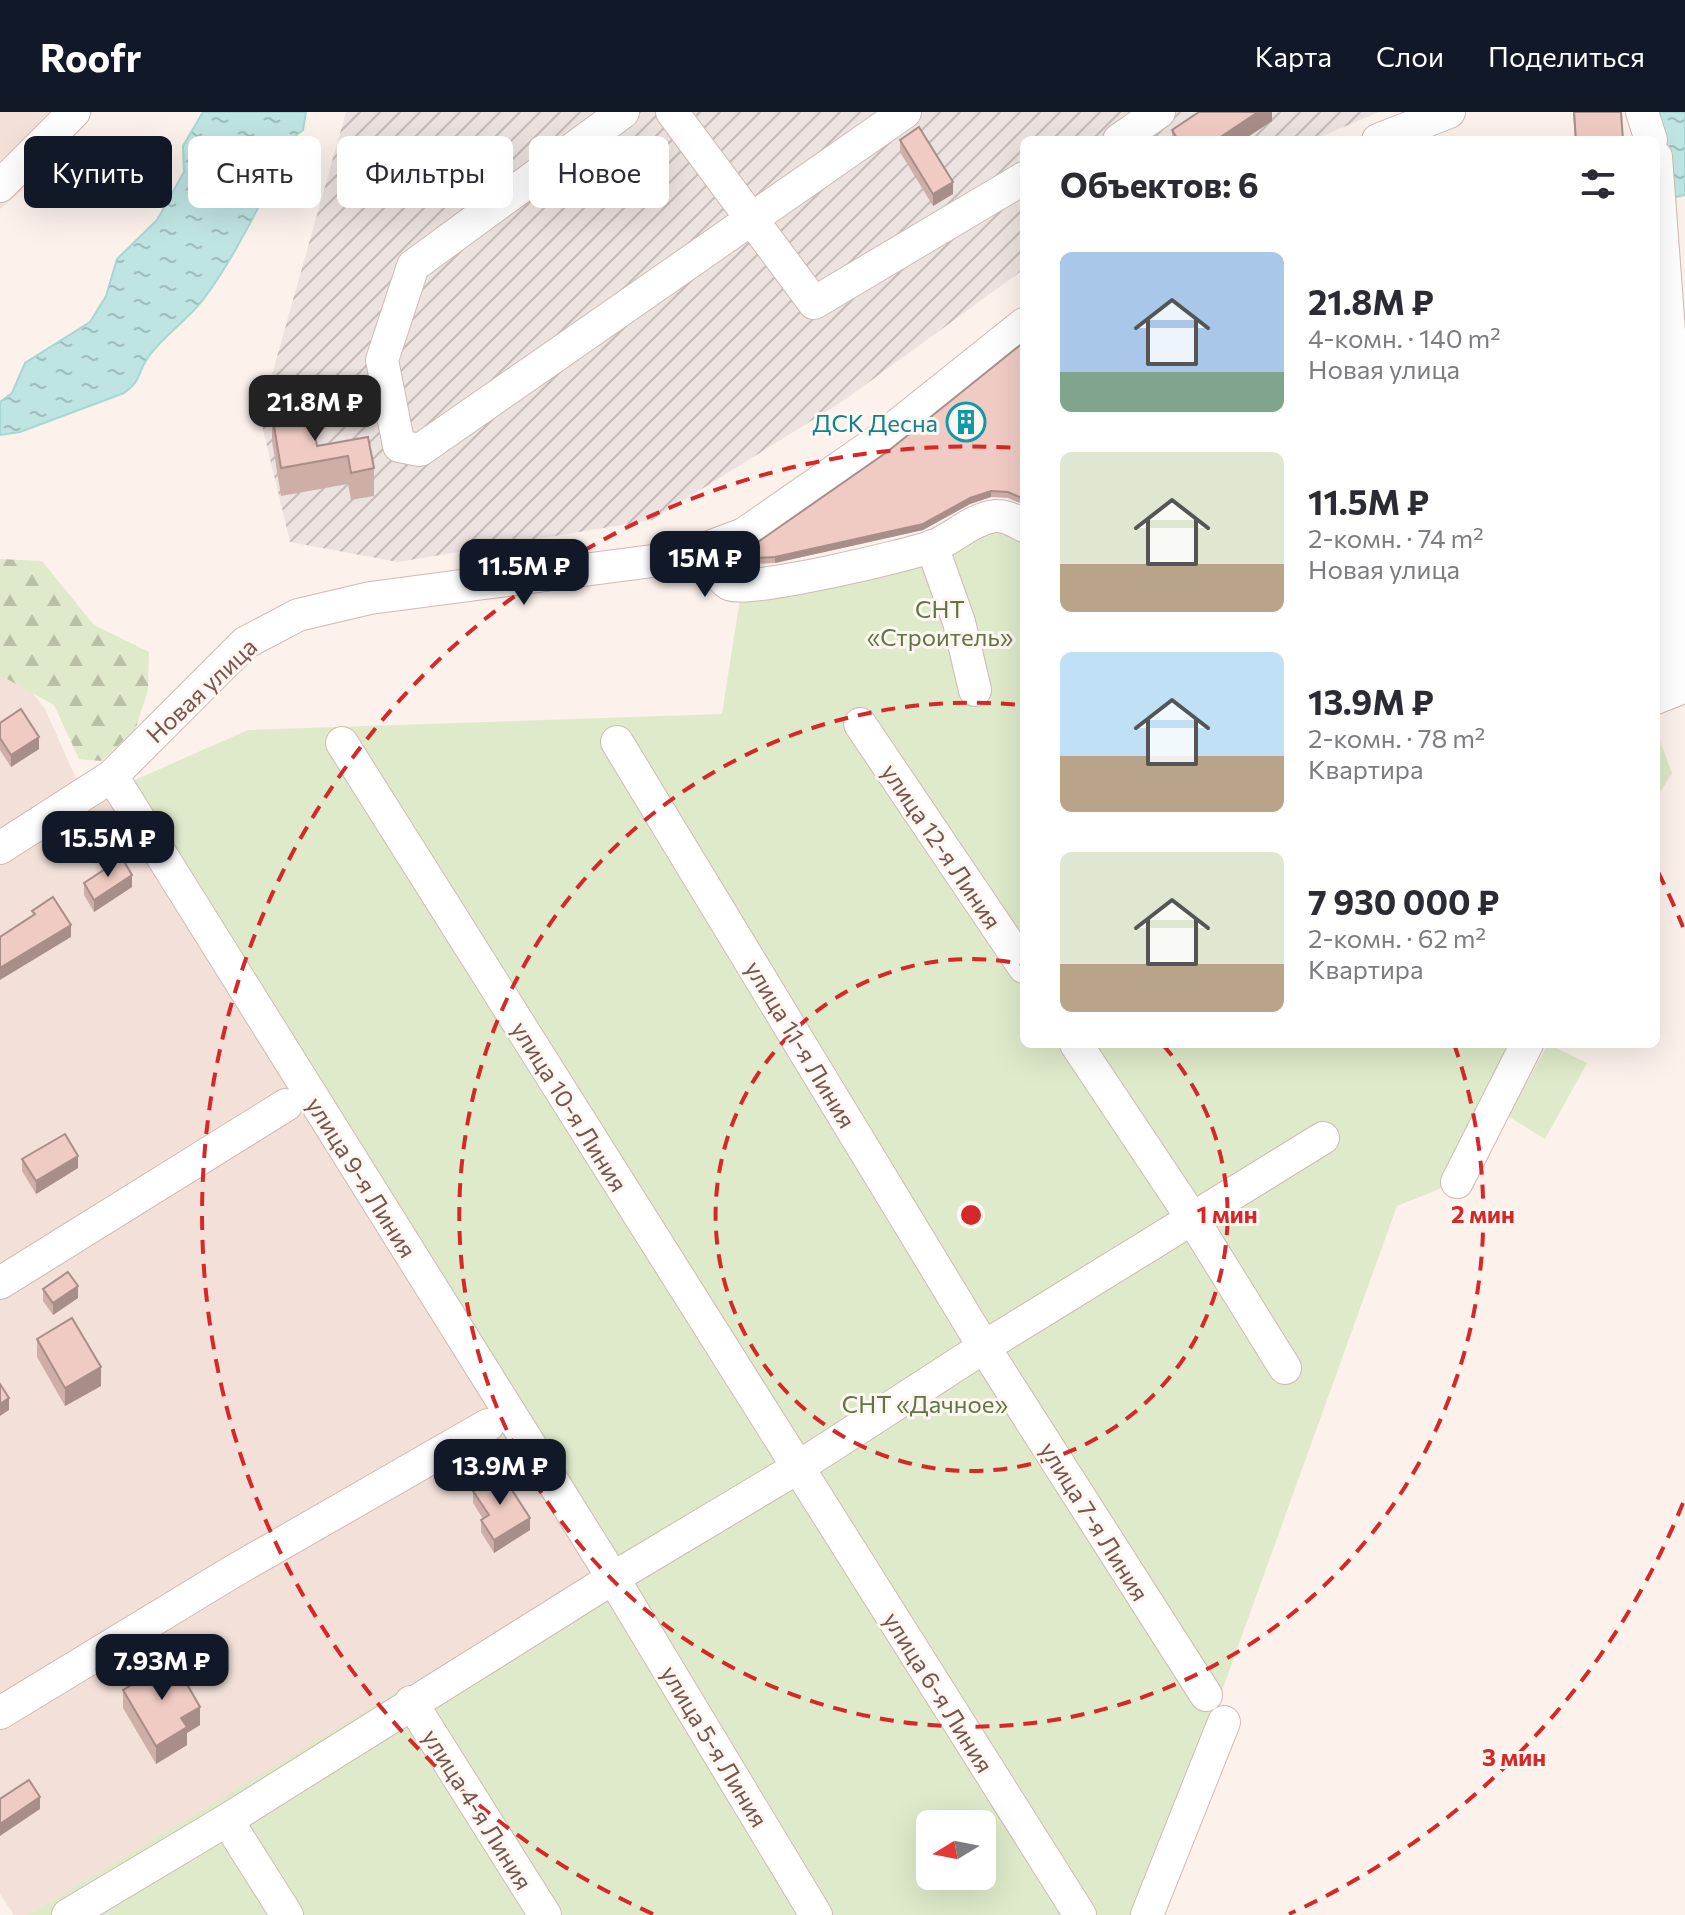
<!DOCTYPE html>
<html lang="ru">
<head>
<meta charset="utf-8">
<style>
	body { margin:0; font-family:Commissioner,sans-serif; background:#f2f2f3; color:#2b2b33; height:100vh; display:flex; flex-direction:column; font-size:30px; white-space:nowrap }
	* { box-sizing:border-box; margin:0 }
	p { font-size:26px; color:#7c7c81 }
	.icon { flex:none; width:44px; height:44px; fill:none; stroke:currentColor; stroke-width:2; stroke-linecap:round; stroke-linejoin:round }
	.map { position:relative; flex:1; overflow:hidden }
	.side { position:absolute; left:1020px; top:24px; width:640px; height:912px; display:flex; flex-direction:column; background:#fff; border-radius:12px; box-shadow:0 8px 32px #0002 }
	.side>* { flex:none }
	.top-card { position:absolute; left:24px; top:24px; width:760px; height:72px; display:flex; gap:16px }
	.needle { width:52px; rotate:260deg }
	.fabs { position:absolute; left:916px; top:1698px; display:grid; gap:16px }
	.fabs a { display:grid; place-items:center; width:80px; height:80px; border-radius:12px; background:#fff; box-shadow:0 8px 32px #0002; font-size:40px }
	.price { position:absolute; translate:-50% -68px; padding:0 18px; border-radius:16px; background:#111827; color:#fff; font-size:26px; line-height:52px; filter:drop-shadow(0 2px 4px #0008) }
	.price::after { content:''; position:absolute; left:50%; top:48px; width:24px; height:18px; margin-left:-12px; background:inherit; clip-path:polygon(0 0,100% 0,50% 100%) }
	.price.on { background:#222; color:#fff }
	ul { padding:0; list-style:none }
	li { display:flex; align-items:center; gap:24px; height:200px; padding:0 40px }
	li span { display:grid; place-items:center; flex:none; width:224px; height:160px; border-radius:12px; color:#555 }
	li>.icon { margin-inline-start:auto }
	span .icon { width:96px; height:96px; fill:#fffc; stroke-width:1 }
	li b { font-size:34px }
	h2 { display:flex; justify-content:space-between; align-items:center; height:96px; padding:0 40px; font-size:34px }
	.pill { padding:0 28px; border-radius:12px; background:#fff; box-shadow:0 8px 32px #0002; font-size:28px; line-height:72px }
	.pill.on { background:#111827; color:#fff }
	header { display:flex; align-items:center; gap:48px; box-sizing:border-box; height:112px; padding:0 40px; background:#111827; color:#fff }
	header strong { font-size:38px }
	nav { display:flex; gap:44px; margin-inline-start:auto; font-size:28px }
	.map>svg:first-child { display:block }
	.residential { fill:#f3e1d9 }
	.industrial { fill:url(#industrial-furrows) }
	.forest { fill:url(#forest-firs) }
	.garden { fill:#deeac9; fill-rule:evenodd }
	.water { fill:url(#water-ripples); stroke:#a6d7d3; stroke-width:2 }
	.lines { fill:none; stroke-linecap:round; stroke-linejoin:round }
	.minor-casing { stroke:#d1b9b3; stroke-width:34 }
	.minor { stroke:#fff; stroke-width:32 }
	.wall { fill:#ceafa8 }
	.shaded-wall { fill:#a88e88 }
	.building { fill:#f0cbc3; stroke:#a88e88; stroke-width:2 }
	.ring { fill:none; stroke:#d62828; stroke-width:4; stroke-dasharray:14 10 }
	.labels { text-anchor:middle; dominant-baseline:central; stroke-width:6; stroke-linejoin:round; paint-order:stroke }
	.culture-label { font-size:24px; fill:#0d838f; stroke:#fef6f1; text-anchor:end }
	.park-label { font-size:24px; fill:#5e7643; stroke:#fef6f1 }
	.street-label { font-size:24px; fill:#77534e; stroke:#fef6f1 }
	.centre { fill:#d62828; stroke:#fef6f1; stroke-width:4 }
	.ring-label { font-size:24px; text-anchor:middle; font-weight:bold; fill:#d62828; stroke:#fef6f1; stroke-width:6; stroke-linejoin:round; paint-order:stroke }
</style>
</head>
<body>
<header>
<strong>Roofr</strong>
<nav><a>Карта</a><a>Слои</a><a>Поделиться</a></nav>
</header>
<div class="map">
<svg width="1685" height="1803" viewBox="0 0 1685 1803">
	<defs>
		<pattern id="industrial-furrows" width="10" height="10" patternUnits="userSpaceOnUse" patternTransform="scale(2)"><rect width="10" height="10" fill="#ece3e0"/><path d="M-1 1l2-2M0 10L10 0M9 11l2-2" fill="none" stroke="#c4bbb8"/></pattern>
		<pattern id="forest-firs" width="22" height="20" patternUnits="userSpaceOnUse" patternTransform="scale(2)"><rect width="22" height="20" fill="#deeac9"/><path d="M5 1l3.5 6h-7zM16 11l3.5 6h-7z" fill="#b9c0a5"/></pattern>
		<pattern id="water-ripples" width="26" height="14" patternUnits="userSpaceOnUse" patternTransform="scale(2)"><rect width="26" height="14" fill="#bfe5e2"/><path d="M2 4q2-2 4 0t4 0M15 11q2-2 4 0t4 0" fill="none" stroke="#a0bcb9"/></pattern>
	</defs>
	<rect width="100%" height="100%" fill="#fcf1eb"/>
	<g class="residential">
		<polygon points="0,0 93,0 40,63 0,97"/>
		<polygon points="0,552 13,555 45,597 79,673 0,721"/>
		<polygon points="110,679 593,1463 28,1803 14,1803 0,1782 0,748"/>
	</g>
	<polygon class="industrial" points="346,0 1379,0 1313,28 1024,28 1024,157 843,289 652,408 398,450 290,430 260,305"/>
	<polygon class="forest" points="0,447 42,449 94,513 149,540 148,578 135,618 101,649 79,647 54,593 0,563"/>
	<g class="garden">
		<path d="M1024,407v525h495l-77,144 -45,18 -256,709h-1113l565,-341 -483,-783 138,-61 474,-16 22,-141zM930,1712h52v52h-52z"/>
		<polygon points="1656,618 1672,661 1656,687"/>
		<polygon points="1548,932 1587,951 1545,1027 1508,1004"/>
	</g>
	<g class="water">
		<path d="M203,0h103l-3,18c-40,29 -27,44 -47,82 -16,30 -33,62 -54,89 -15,20 -41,36 -55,58 -10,15 -5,21 -23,34l-104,39 -20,3v-33l12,-9 13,-30 65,-41 16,-26 11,-37 40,-39 27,-48 -1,-26z"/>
		<polygon points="1659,0 1685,0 1685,83 1675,85"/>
	</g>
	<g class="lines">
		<g class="minor-casing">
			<g id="minor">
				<polyline points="623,0 413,154 382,248 399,334 420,338 905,0"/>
				<polyline points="672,0 814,191 1024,66"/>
				<polyline points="1642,0 1651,28"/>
				<polyline points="1119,28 1159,0"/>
				<polyline points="1378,28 1449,0"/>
				<polyline points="1656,45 1675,299 1676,578 1656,586"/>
				<polyline points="0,74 74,0"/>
				<polyline points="932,434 959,510 975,578"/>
				<path d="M706,436c6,13 11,28 23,36 17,10 180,-29 205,-38 21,-9 38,-27 61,-30 11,-1 20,5 29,10"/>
				<polyline points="860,612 1024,855"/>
				<polyline points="617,630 984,1235 1206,1583"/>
				<polyline points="342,631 1080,1803"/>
				<polyline points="112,664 613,1466 816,1803"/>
				<polyline points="0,736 112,664 245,531 298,503 370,486 683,445 744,422 875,331 1024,212"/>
				<polyline points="1076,932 1192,1106 1285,1256"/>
				<polyline points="1457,1070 1527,932"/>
				<polyline points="0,1171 286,993"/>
				<polyline points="411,1590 545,1803"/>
				<polyline points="0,1601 232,1460 488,1313"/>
				<polyline points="227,1708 287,1803"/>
				<polyline points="68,1803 227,1708 613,1466 797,1356 984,1235 1323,1026"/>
				<polyline points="1147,1803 1224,1610"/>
			</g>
		</g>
		<use href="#minor" class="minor"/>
	</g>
	<g class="wall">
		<polygon points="1272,0 1272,9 1243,28 1172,28 1172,18"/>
		<polygon points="1573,0 1621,0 1623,28 1575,28"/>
		<polygon points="900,28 953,82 933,94 900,40"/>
		<polygon points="1024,230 1024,393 1008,386 991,385 970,392 923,418 775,451 736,453 732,447 732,441 755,432 887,340"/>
		<polygon points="272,302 317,334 368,325 374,356 374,384 351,388 348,372 281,384 272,329"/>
		<polygon points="0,611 39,637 11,655 0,638"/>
		<polygon points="84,771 132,775 94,800 84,783"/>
		<polygon points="22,1047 78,1056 36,1082 22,1059"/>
		<polygon points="43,1177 78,1186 53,1203 43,1189"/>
		<polygon points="37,1227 101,1274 65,1294 37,1245"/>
		<polygon points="473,1379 530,1418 494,1441 481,1420 481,1408 483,1407 473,1391"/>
		<polygon points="123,1578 200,1613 187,1621 187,1633 156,1652 123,1596"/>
	</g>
	<g class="shaded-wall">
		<polygon points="1258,0 1272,0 1272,9 1243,28 1216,28"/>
		<polygon points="953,70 953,82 933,94 933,82"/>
		<polygon points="991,379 991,385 970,392 923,418 775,451 775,445"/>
		<polygon points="39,625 39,637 11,655 11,643"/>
		<polygon points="132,763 132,775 94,800 94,788"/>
		<polygon points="71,813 71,825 0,868 0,856"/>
		<polygon points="78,1044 78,1056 36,1082 36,1069"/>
		<polygon points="78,1174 78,1186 53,1203 53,1191"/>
		<polygon points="101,1255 101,1274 65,1294 65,1276"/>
		<polygon points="9,1286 9,1298 0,1304 0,1292"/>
		<polygon points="530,1406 530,1418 494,1441 494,1428"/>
		<polygon points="200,1595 200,1613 187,1621 187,1633 156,1652 156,1634 181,1606"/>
		<polygon points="40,1685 40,1697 0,1724 0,1712"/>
	</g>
	<g class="building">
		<polygon points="1199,0 1258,0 1216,28 1178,28 1172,18"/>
		<polygon points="1574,0 1621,0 1623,28 1576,28"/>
		<polygon points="919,15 953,70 933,82 900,28"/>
		<polygon points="1024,230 1024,387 1008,380 991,379 970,386 923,412 775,445 736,447 732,441 755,432 887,340"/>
		<polygon points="310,295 317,334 368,325 374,356 351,361 348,344 281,356 272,302"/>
		<polygon points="21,597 39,625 11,643 0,626 0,611"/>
		<polygon points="122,746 132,763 94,788 84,771"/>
		<polygon points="53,785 71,813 0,856 0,825 35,802 32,799"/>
		<polygon points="65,1022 78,1044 36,1069 22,1047"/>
		<polygon points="68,1160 78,1174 53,1191 43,1177"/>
		<polygon points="72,1206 101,1255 65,1276 37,1227"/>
		<polygon points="0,1272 9,1286 0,1292"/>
		<polygon points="501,1361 530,1406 494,1428 481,1408 489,1403 473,1379"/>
		<polygon points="173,1548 200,1595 181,1606 187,1615 156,1634 123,1578"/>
		<polygon points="29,1668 40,1685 0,1712 0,1687"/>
	</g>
	<g class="ring">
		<path d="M1163 933A256 256 0 1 1 1022 852"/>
		<path d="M1454 932A512 512 0 1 1 1020 593"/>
		<path d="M1683 1391A768 768 0 0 1 1289 1802M653 1802A768 768 0 0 1 1018 336M1658 760A768 768 0 0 1 1683 815"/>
	</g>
	<defs>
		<g id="building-ring" transform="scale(2)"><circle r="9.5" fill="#fef6f1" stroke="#0f9aa8" stroke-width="1.5"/><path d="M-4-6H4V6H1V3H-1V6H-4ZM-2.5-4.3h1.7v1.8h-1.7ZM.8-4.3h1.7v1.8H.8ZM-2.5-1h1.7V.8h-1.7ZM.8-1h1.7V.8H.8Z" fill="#0f9aa8"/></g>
	</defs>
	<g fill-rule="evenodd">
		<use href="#building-ring" x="966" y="310"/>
	</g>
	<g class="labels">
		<g class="culture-label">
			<text x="938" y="310">ДСК Десна</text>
		</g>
		<g class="park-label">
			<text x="940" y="496">СНТ<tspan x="940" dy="28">«Строитель»</tspan></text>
			<text x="925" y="1291">СНТ «Дачное»</text>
		</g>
		<g class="street-label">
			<text transform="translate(201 578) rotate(-43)">Новая улица</text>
			<text transform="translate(942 734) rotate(56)">улица 12-я Линия</text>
			<text transform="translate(801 932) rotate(59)">улица 11-я Линия</text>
			<text transform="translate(570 994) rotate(58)">улица 10-я Линия</text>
			<text transform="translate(362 1065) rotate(58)">улица 9-я Линия</text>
			<text transform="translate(1095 1409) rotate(58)">улица 7-я Линия</text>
			<text transform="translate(939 1580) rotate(58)">улица 6-я Линия</text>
			<text transform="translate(715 1634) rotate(59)">улица 5-я Линия</text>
			<text transform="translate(478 1697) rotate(58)">улица 4-я Линия</text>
		</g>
	</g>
	<circle cx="971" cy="1103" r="12" class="centre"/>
	<g class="ring-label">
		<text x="1227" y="1111">1 мин</text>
		<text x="1483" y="1111">2 мин</text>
		<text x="1514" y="1654">3 мин</text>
	</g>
</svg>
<div class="fabs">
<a><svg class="needle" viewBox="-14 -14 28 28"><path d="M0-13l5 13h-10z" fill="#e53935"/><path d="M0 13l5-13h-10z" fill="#7c7c81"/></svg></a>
</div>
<b class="price on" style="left:315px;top:331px">21.8M ₽</b>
<b class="price" style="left:705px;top:487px">15M ₽</b>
<b class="price" style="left:524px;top:495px">11.5M ₽</b>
<b class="price" style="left:108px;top:767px">15.5M ₽</b>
<b class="price" style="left:500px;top:1395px">13.9M ₽</b>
<b class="price" style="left:162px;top:1590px">7.93M ₽</b>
<div class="top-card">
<a class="pill on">Купить</a>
<a class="pill">Снять</a>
<a class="pill">Фильтры</a>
<a class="pill">Новое</a>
</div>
<section class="side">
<h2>Объектов: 6<svg class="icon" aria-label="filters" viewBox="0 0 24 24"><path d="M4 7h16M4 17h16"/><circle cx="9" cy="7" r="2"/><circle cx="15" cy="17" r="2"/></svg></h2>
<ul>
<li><span style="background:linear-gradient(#a9c7e8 75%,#7fa58c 0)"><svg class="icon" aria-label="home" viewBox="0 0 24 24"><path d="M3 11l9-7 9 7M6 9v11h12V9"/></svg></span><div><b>21.8M ₽</b><p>4-комн. · 140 m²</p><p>Новая улица</p></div></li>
<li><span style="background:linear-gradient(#dfe7d0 70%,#b9a48a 0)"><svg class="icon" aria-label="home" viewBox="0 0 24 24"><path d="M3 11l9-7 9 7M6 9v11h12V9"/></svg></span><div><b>11.5M ₽</b><p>2-комн. · 74 m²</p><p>Новая улица</p></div></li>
<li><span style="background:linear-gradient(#bfe0f5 65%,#b9a48a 0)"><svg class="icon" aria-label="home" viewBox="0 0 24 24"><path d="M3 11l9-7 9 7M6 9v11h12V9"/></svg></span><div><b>13.9M ₽</b><p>2-комн. · 78 m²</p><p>Квартира</p></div></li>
<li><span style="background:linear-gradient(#dfe7d0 70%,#b9a48a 0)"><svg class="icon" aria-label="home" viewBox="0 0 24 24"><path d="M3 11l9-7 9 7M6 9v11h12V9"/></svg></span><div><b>7 930 000 ₽</b><p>2-комн. · 62 m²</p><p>Квартира</p></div></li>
</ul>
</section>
</div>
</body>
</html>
